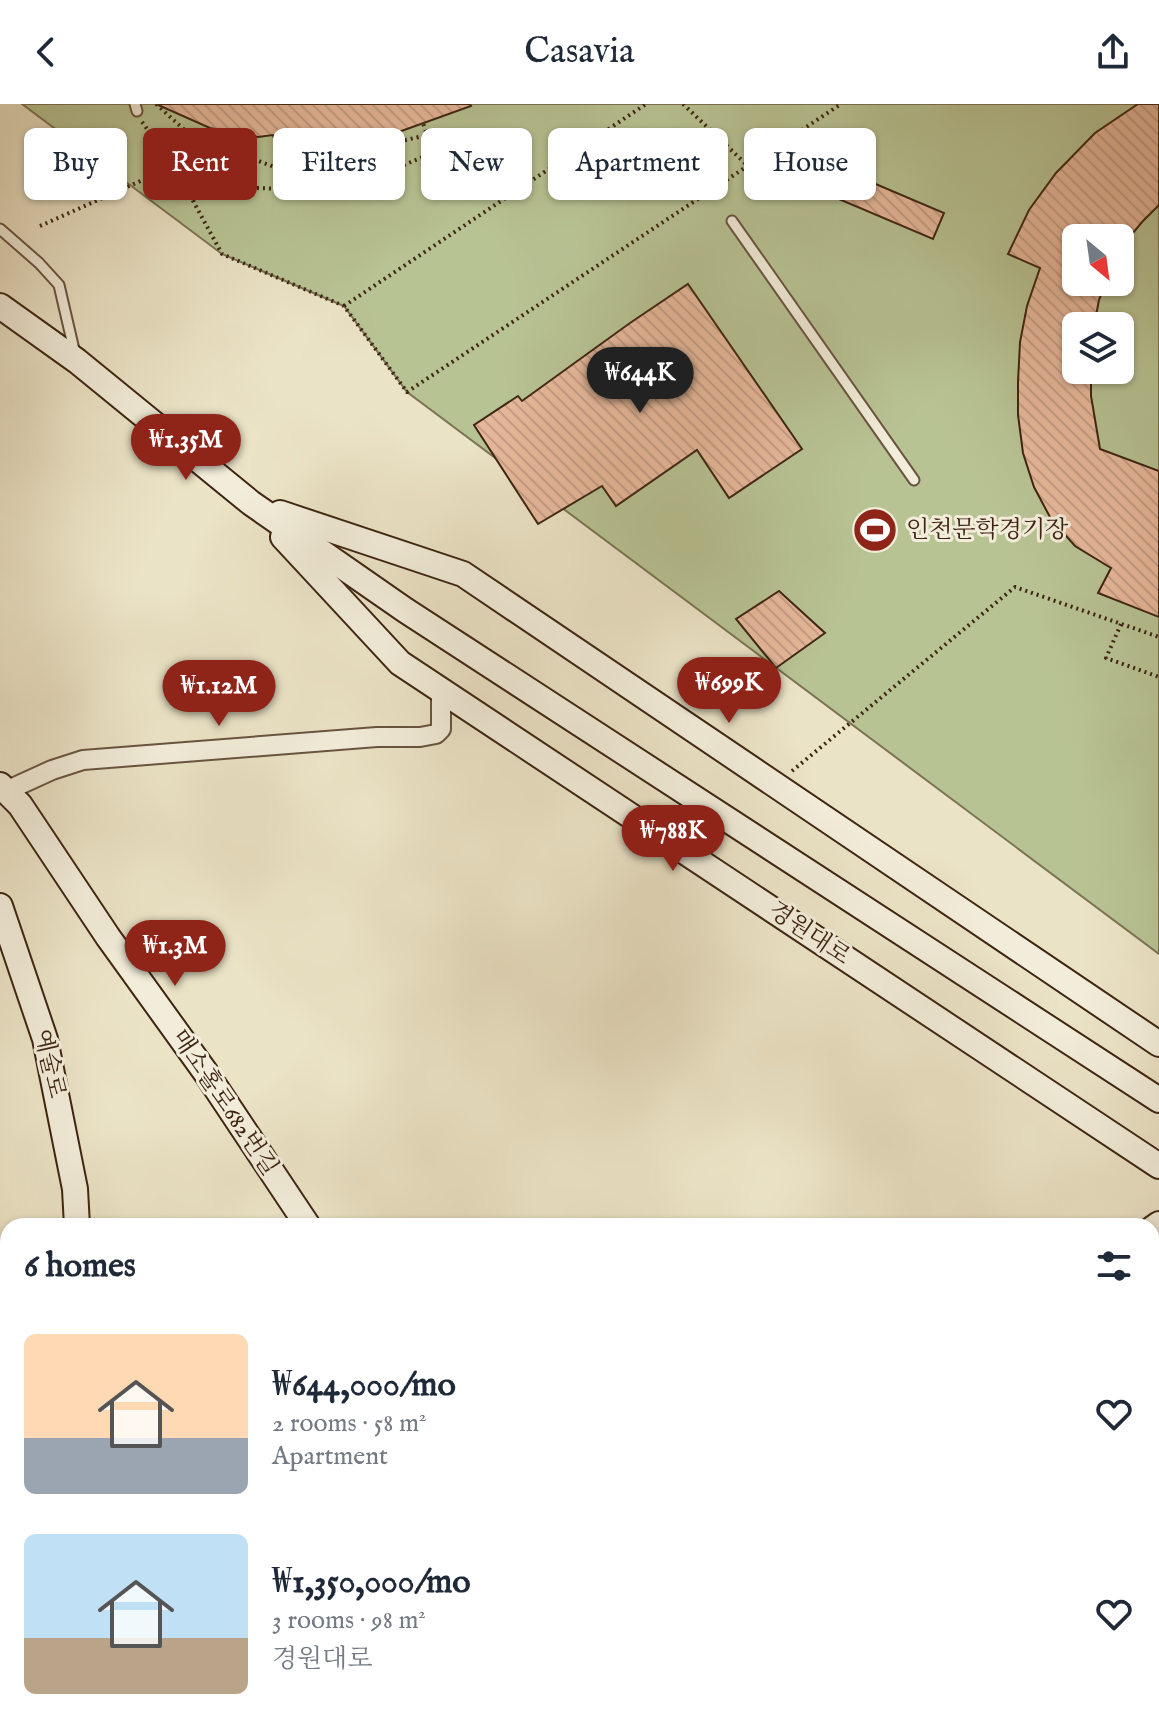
<!DOCTYPE html>
<html lang="en">
<head>
<meta charset="utf-8">
<style>
	body { margin:0; font-family:"IM FELL English","Noto Serif KR",serif; background:#f6f6f7; color:#1f2937; height:100vh; display:flex; flex-direction:column; font-size:30px; white-space:nowrap }
	* { box-sizing:border-box; margin:0 }
	p { font-size:26px; color:#747a83 }
	.icon { flex:none; width:44px; height:44px; fill:none; stroke:currentColor; stroke-width:2; stroke-linecap:round; stroke-linejoin:round }
	.map { position:relative; flex:1; overflow:hidden }
	.side { position:absolute; left:0px; top:1114px; width:1160px; height:514px; display:flex; flex-direction:column; background:#fff; border-radius:24px 24px 0 0; box-shadow:0 2px 6px #0004 }
	.side>* { flex:none }
	.hud { position:absolute; left:24px; top:24px; width:1112px; height:72px; display:flex; gap:16px }
	.needle { width:52px; rotate:151deg }
	.fabs { position:absolute; left:1062px; top:120px; display:grid; gap:16px }
	.fabs a { display:grid; place-items:center; width:72px; height:72px; border-radius:12px; background:#fff; box-shadow:0 2px 6px #0004; font-size:40px }
	.price { position:absolute; translate:-50% -68px; padding:0 18px; border-radius:28px; background:#8f2418; color:#fff; font-size:26px; line-height:52px; filter:drop-shadow(0 2px 4px #0008) }
	.price::after { content:''; position:absolute; left:50%; top:48px; width:24px; height:18px; margin-left:-12px; background:inherit; clip-path:polygon(0 0,100% 0,50% 100%) }
	.price.selected { background:#222; color:#fff }
	ul { padding:0; list-style:none }
	li { display:flex; align-items:center; gap:24px; height:200px; padding:0 24px }
	li span { display:grid; place-items:center; flex:none; width:224px; height:160px; border-radius:12px; color:#555 }
	li>.icon { margin-inline-start:auto }
	span .icon { width:96px; height:96px; fill:#fffc; stroke-width:1 }
	li b { font-size:34px }
	h2 { display:flex; justify-content:space-between; align-items:center; height:96px; padding:0 24px; font-size:34px }
	.pill { padding:0 28px; border-radius:12px; background:#fff; box-shadow:0 2px 6px #0004; font-size:28px; line-height:72px }
	.pill.selected { background:#8f2418; color:#fff }
	header { display:flex; justify-content:space-between; align-items:center; height:104px; padding:0 24px; background:#fff; font-size:36px; font-weight:600 }
	.map>svg:first-child { display:block }
	.green { fill:#b8c394; stroke:#7b7454; stroke-width:2; fill-rule:evenodd }
	.park { fill:url(#park-dots); stroke:#7b7454; stroke-width:2 }
	.building { fill:url(#building-back-hatch); stroke:#3e2513; stroke-width:2 }
	.lines { fill:none; stroke-linecap:round; stroke-linejoin:round }
	.service-casing { stroke:#695440; stroke-width:13 }
	.minor-casing { stroke:#695440; stroke-width:22 }
	.secondary-casing { stroke:#3e2513; stroke-width:28 }
	.path { stroke:#3e2513; stroke-width:4; stroke-dasharray:2 4; stroke-linecap:butt }
	.service { stroke:#f2edda; stroke-width:9 }
	.minor { stroke:#f2edda; stroke-width:18 }
	.secondary { stroke:#f2edda; stroke-width:24 }
	.path-bridge { stroke:#3e2513; stroke-width:4; stroke-dasharray:2 4; stroke-linecap:butt }
	.labels { text-anchor:middle; dominant-baseline:central; stroke-width:6; stroke-linejoin:round; paint-order:stroke }
	.poi-label { font-size:24px; fill:#3e2513; stroke:#f2edda; text-anchor:start }
	.street-label { font-size:24px; fill:#3e2513; stroke:#f2edda }
</style>
</head>
<body>
<header><svg class="icon" aria-label="back" viewBox="0 0 24 24"><path d="M15 5l-7 7 7 7"/></svg>Casavia<svg class="icon" aria-label="share" viewBox="0 0 24 24"><path d="M12 15V3M7 8l5-5 5 5M5 13v7h14v-7"/></svg></header>
<div class="map">
<svg width="1159" height="1627" viewBox="0 0 1159 1627">
	<defs>
		<pattern id="park-dots" width="8" height="8" patternUnits="userSpaceOnUse" patternTransform="scale(2)"><rect width="8" height="8" fill="#b8c394"/><path d="M2 2h.1M6 6h.1" fill="none" stroke="#9fa77f" stroke-width="1.8" stroke-linecap="round"/></pattern>
		<pattern id="building-back-hatch" width="6" height="6" patternUnits="userSpaceOnUse" patternTransform="scale(2)"><rect width="6" height="6" fill="#e7b99c"/><path d="M-1 5l2 2M0 0l6 6M5-1l2 2" fill="none" stroke="#c79f86"/></pattern>
	</defs>
	<rect width="100%" height="100%" fill="#ebe3c6"/>
	<filter id="stains"><feTurbulence type="fractalNoise" baseFrequency=".0025" numOctaves="4"/><feColorMatrix values="0 0 0 0 .2 0 0 0 0 .09 0 0 0 0 .02 0 0 0 .5 -.17"/></filter>
	<radialGradient id="worn" r=".72"><stop offset=".6" stop-color="#630" stop-opacity="0"/><stop offset="1" stop-color="#630" stop-opacity=".3"/></radialGradient>
	<path class="green" d="M22,0h1137v850l-752,-562 -63,-86 -122,-52zM1076,134h44v44h-44zM1076,222h44v44h-44z"/>
	<g class="park">
		<polygon points="1159,1154 1159,1384 1152,1387 1152,1159"/>
		<polygon points="379,1620 674,1620 668,1627 365,1627"/>
	</g>
	<g class="building">
		<polygon points="156,0 470,0 471,2 357,43 279,54 273,31 258,33 210,24"/>
		<polygon points="1138,0 1159,0 1159,101 1142,118 1129,134 1076,134 1076,178 1106,178 1099,196 1094,222 1076,222 1076,266 1091,266 1091,292 1100,345 1159,367 1159,513 1098,489 1111,464 1075,442 1051,415 1034,383 1023,349 1018,311 1018,278 1020,238 1027,202 1040,164 1008,150 1029,106 1056,69 1095,29"/>
		<polygon points="812,53 944,109 933,135 801,79"/>
		<polygon points="688,180 802,345 729,394 697,346 616,402 602,382 538,420 474,321 518,292 522,297 630,219"/>
		<polygon points="779,487 825,529 776,564 736,515"/>
	</g>
	<g class="lines">
		<g class="service-casing">
			<g id="service">
				<polyline points="135,0 137,7"/>
				<polyline points="732,117 914,376"/>
				<polyline points="0,125 39,159 59,181 75,250"/>
				<polyline points="1030,1620 1033,1627"/>
			</g>
		</g>
		<g class="minor-casing">
			<g id="minor">
				<polyline points="6,687 52,666 83,656 377,633 420,633 436,630 441,625 441,586"/>
				<polyline points="1152,1411 1159,1408"/>
				<polyline points="689,1627 695,1620"/>
			</g>
		</g>
		<g class="secondary-casing">
			<g id="secondary">
				<polyline points="0,202 77,257 251,399 405,506 1159,996"/>
				<polyline points="280,409 463,470 1159,940"/>
				<polyline points="283,433 400,559 1159,1062"/>
				<polyline points="0,681 20,701 108,833 206,969 308,1122"/>
				<polyline points="0,802 45,935 75,1085 77,1122"/>
				<polyline points="1152,1125 1159,1120"/>
				<polyline points="160,1620 162,1627"/>
				<polyline points="575,1620 578,1627"/>
				<polyline points="321,1627 333,1620"/>
			</g>
		</g>
		<g class="path">
			<polyline points="156,0 190,31 277,64 313,58 427,31"/>
			<polyline points="683,0 748,62"/>
			<polyline points="142,18 174,62"/>
			<polyline points="193,96 234,83 306,86 394,65 433,49 423,19"/>
			<polyline points="40,122 174,62 222,150 344,202 407,288 841,0"/>
			<polyline points="344,202 646,0"/>
			<polyline points="792,667 1015,483 1159,533"/>
		</g>
		<use href="#service" class="service"/>
		<use href="#minor" class="minor"/>
		<use href="#secondary" class="secondary"/>
		<polyline class="path-bridge" points="1121,520 1106,554 1159,573"/>
	</g>
	<defs>
		<g id="stadium-disc" transform="scale(2.3)"><circle r="9.5" fill="#8f2418" stroke="#f2edda"/><path d="M0-5a6.5 5 0 1 0 0 10a6.5 5 0 1 0 0-10ZM-3.5-1.8h7v3.6h-7Z" fill="#fff"/></g>
	</defs>
	<g fill-rule="evenodd">
		<use href="#stadium-disc" x="875" y="426"/>
	</g>
	<g class="labels">
		<g class="poi-label">
			<text x="906" y="426">인천문학경기장</text>
		</g>
		<g class="street-label">
			<text transform="translate(809 830) rotate(34)">경원대로</text>
			<text transform="translate(49 960) rotate(77)">예술로</text>
			<text transform="translate(224 999) rotate(56)">매소홀로682번길</text>
		</g>
	</g>
	<rect width="100%" height="100%" filter="url(#stains)"/>
	<rect width="100%" height="100%" fill="url(#worn)"/>
</svg>
<div class="fabs">
<a><svg class="needle" viewBox="-14 -14 28 28"><path d="M0-13l5 13h-10z" fill="#e53935"/><path d="M0 13l5-13h-10z" fill="#747a83"/></svg></a>
<a><svg class="icon" aria-label="layers" viewBox="0 0 24 24"><path d="M12 4l9 5-9 5-9-5zM3 14l9 5 9-5"/></svg></a>
</div>
<b class="price selected" style="left:640px;top:311px">₩644K</b>
<b class="price" style="left:186px;top:378px">₩1.35M</b>
<b class="price" style="left:729px;top:621px">₩699K</b>
<b class="price" style="left:219px;top:624px">₩1.12M</b>
<b class="price" style="left:673px;top:769px">₩788K</b>
<b class="price" style="left:175px;top:884px">₩1.3M</b>
<div class="hud">
<a class="pill">Buy</a>
<a class="pill selected">Rent</a>
<a class="pill">Filters</a>
<a class="pill">New</a>
<a class="pill">Apartment</a>
<a class="pill">House</a>
</div>
<section class="side">
<h2>6 homes<svg class="icon" aria-label="filters" viewBox="0 0 24 24"><path d="M4 7h16M4 17h16"/><circle cx="9" cy="7" r="2"/><circle cx="15" cy="17" r="2"/></svg></h2>
<ul>
<li><span style="background:linear-gradient(#ffd9b3 65%,#9aa5b1 0)"><svg class="icon" aria-label="home" viewBox="0 0 24 24"><path d="M3 11l9-7 9 7M6 9v11h12V9"/></svg></span><div><b>₩644,000/mo</b><p>2 rooms · 58 m²</p><p>Apartment</p></div><svg class="icon" aria-label="heart" viewBox="0 0 24 24"><path d="M12 20l-8-8c-3-5 5-10 8-4 3-6 11-1 8 4z"/></svg></li>
<li><span style="background:linear-gradient(#bfe0f5 65%,#b9a48a 0)"><svg class="icon" aria-label="home" viewBox="0 0 24 24"><path d="M3 11l9-7 9 7M6 9v11h12V9"/></svg></span><div><b>₩1,350,000/mo</b><p>3 rooms · 98 m²</p><p>경원대로</p></div><svg class="icon" aria-label="heart" viewBox="0 0 24 24"><path d="M12 20l-8-8c-3-5 5-10 8-4 3-6 11-1 8 4z"/></svg></li>
</ul>
</section>
</div>
</body>
</html>
